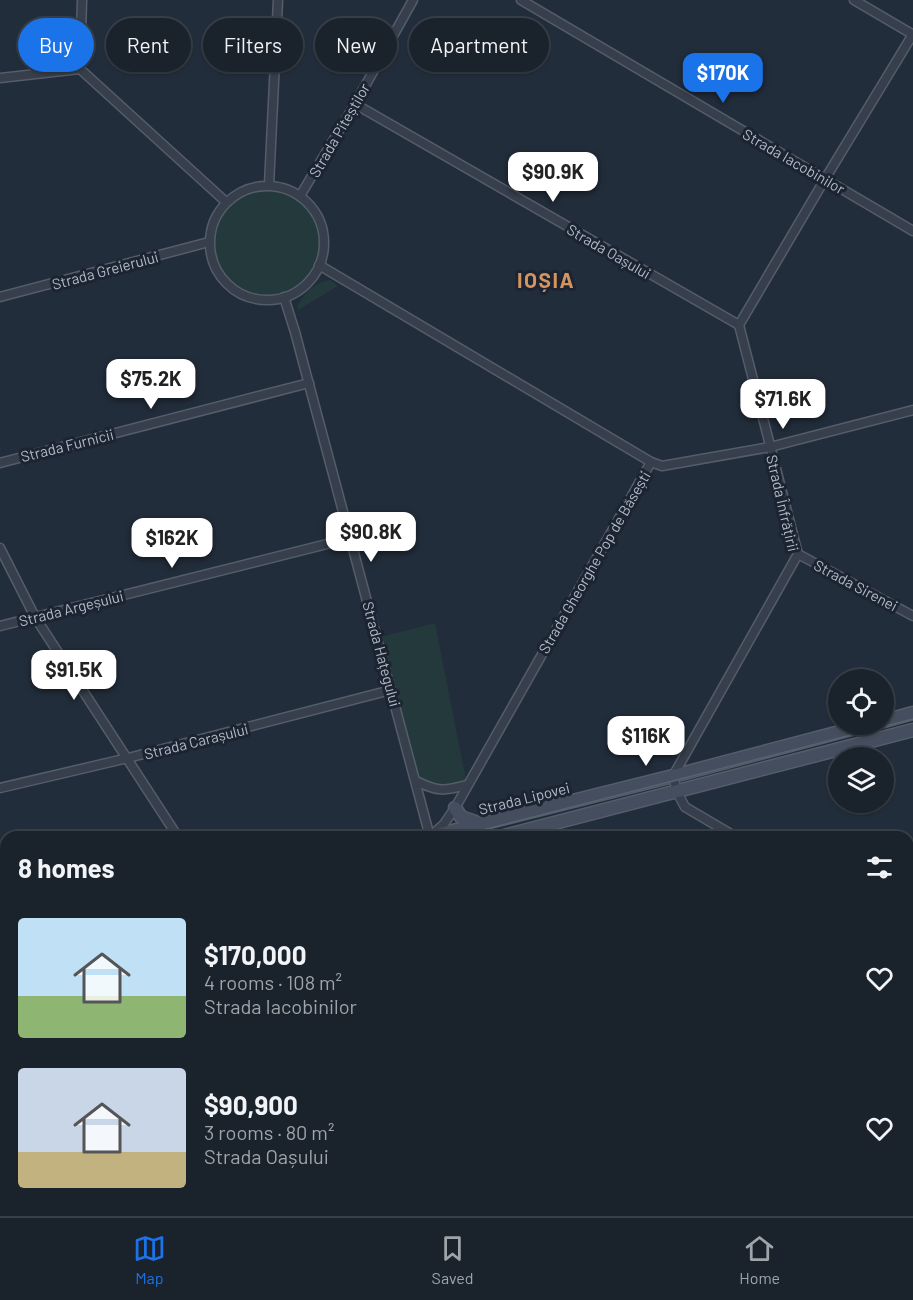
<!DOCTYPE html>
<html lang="en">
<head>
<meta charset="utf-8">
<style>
	body { margin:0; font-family:Barlow,sans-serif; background:#272f38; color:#f1f3f6; height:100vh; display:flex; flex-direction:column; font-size:22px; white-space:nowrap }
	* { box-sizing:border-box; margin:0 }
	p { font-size:20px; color:#9fa4a9 }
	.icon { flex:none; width:33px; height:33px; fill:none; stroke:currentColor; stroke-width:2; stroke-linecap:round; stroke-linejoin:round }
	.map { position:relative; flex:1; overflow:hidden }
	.panel { position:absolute; left:0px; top:831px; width:914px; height:386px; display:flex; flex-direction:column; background:#1a222c; border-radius:18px 18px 0 0; box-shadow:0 2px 4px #0004,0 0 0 2px #383f48 }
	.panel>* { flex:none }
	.top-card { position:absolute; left:18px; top:18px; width:600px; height:54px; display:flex; gap:12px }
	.buttons { position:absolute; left:828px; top:669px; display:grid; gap:12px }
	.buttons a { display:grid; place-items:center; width:66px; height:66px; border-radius:50%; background:#1a222c; box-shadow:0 2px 4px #0004,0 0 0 2px #383f48; font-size:30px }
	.price { position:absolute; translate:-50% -51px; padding:0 14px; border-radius:12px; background:#fff; color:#222; font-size:20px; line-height:39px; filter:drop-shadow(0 2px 3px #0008) }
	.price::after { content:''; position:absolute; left:50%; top:36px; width:18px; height:14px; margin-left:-9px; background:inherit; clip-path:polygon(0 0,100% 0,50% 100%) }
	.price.active { background:#1a73e8; color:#fff }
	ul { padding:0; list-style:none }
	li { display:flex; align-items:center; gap:18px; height:150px; padding:0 18px }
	li span { display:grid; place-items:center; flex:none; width:168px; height:120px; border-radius:6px; color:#555 }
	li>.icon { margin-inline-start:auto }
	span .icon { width:72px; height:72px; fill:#fffc; stroke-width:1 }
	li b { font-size:26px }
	h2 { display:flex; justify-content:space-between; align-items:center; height:72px; padding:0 18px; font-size:26px }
	.chip { padding:0 21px; border-radius:27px; background:#1a222c; box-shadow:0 2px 4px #0004,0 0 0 2px #383f48; font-size:21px; line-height:54px }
	.chip.active { background:#1a73e8; color:#fff }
	.tabs { display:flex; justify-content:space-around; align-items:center; height:84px; border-top:2px solid #383f48; background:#1a222c; font-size:16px; color:#9fa4a9 }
	.tabs a { display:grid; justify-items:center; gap:3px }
	.tabs .active { color:#1a73e8 }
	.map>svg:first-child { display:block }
	.green { fill:#24393c }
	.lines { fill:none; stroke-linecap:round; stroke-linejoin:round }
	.street-casing { stroke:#545d69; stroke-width:11 }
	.secondary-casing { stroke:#545d69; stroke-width:15 }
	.primary-casing { stroke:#3f4854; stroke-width:16 }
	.street { stroke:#363f4b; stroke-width:8 }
	.secondary { stroke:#444e5e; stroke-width:12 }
	.primary { stroke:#545e6c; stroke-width:14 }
	.tram { stroke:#586372; stroke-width:1.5 }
	.labels { text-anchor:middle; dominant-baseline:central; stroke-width:6; stroke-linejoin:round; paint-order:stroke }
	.street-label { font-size:15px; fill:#b1bac7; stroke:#1b2430 }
	.district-label { font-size:21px; font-weight:bold; letter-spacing:1.5px; fill:#d4935f; stroke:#1b2430 }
</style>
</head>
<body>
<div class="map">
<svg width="913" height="1216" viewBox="0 0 913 1216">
	<rect width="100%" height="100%" fill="#222d3b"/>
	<g class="green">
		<circle cx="267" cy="243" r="57"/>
		<path d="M330,280l8,6 -40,24 -1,-4c10,-15 15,-22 33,-26z"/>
		<polygon points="435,623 467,785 448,790 416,781 377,638"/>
	</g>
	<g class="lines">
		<g class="street-casing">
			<g id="street">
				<polyline points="521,0 913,231"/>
				<polyline points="854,0 912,34"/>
				<polyline points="80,69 226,202"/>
				<polyline points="80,69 82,0"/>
				<polyline points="0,78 80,69"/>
				<polyline points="355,104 739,325"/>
				<polyline points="269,185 278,0"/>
				<circle cx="267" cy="243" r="57"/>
				<polyline points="300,196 355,104 413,0"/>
				<polyline points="319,265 651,462 455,808 444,824 432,835"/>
				<polyline points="0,297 209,242"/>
				<polyline points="284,297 295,332 430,837"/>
				<polyline points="651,462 662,466 770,447 913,410"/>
				<polyline points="0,463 309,383"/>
				<polyline points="0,548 35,617 178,837"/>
				<polyline points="798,554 913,616"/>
				<polyline points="0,626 351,538"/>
				<path d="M416,781c22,11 28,10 51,4"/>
				<polyline points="0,788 128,758 391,690"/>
				<polyline points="736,837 685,807 677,792 673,776 798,554 739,325 825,179 913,34"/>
				<polyline points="908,937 913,941"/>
				<polyline points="908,1126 913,1129"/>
				<polyline points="529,1210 531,1216"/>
				<polyline points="723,1210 733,1216"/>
				<polyline points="213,1216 216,1210"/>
				<polyline points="399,1216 402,1210"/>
			</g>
		</g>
		<g class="secondary-casing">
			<g id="secondary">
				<polyline points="884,721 913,713"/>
				<polyline points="455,808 461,817 481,824"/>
				<polyline points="429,837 673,776 870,724"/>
				<polyline points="500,837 913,730"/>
				<polyline points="908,930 913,921"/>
				<polyline points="0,958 6,956"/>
				<polyline points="0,971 6,970"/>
				<polyline points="908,1048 913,1039"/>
				<polyline points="742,1216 745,1210"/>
				<polyline points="810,1216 813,1210"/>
			</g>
		</g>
		<g class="primary-casing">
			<g id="primary">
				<polyline points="0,1138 6,1141"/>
				<polyline points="0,1152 6,1156"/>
				<polyline points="90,1210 99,1216"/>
				<polyline points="113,1210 122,1216"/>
			</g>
		</g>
		<use href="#street" class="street"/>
		<use href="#secondary" class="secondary"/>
		<use href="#primary" class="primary"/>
		<g class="tram">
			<polyline points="456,837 913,719"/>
			<polyline points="0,967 6,965"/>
		</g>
	</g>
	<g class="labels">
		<g class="street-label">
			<text transform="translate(339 130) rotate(-60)">Strada Piteștilor</text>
			<text transform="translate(794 161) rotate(30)">Strada Iacobinilor</text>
			<text transform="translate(609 251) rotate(30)">Strada Oașului</text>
			<text transform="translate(105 270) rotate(-15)">Strada Greierului</text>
			<text transform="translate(67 445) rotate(-14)">Strada Furnicii</text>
			<text transform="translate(783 503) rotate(77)">Strada Înfrățirii</text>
			<text transform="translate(594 562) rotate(-60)">Strada Gheorghe Pop de Băsești</text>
			<text transform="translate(856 585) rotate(28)">Strada Sirenei</text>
			<text transform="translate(71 608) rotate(-14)">Strada Argeșului</text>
			<text transform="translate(382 654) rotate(75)">Strada Hațegului</text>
			<text transform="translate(196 741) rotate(-14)">Strada Carașului</text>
			<text transform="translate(524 798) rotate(-14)">Strada Lipovei</text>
		</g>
		<g class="district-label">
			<text x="546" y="279">IOȘIA</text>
		</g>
	</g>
</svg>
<div class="buttons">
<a><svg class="icon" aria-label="locate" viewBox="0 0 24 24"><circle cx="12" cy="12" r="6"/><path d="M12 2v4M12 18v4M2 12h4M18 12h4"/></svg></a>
<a><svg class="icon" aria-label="layers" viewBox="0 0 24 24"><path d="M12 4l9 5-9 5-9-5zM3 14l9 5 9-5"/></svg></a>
</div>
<b class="price active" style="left:723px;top:104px">$170K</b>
<b class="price" style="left:553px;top:203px">$90.9K</b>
<b class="price" style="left:151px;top:410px">$75.2K</b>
<b class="price" style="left:783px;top:430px">$71.6K</b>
<b class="price" style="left:371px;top:563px">$90.8K</b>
<b class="price" style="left:172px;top:569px">$162K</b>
<b class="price" style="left:74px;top:701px">$91.5K</b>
<b class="price" style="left:646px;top:767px">$116K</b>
<div class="top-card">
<a class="chip active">Buy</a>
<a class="chip">Rent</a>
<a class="chip">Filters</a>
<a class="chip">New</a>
<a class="chip">Apartment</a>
</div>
<section class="panel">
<h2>8 homes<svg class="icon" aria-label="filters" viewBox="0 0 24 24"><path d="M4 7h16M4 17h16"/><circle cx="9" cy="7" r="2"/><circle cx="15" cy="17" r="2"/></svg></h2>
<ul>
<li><span style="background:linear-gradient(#bfe0f5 65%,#8fb573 0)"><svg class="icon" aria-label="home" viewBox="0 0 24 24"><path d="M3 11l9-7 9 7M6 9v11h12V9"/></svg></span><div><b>$170,000</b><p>4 rooms · 108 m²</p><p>Strada Iacobinilor</p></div><svg class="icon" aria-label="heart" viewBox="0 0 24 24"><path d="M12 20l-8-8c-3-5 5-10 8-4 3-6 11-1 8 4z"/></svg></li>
<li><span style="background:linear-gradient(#c9d6e8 70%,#c2b280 0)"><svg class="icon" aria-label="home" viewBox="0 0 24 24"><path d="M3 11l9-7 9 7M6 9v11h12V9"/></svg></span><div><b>$90,900</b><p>3 rooms · 80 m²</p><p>Strada Oașului</p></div><svg class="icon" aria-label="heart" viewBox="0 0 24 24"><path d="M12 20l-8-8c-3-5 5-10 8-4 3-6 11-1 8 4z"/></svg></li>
</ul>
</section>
</div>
<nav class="tabs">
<a class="active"><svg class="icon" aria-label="map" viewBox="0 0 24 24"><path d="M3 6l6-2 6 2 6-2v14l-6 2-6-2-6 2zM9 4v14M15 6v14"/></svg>Map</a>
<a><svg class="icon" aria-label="saved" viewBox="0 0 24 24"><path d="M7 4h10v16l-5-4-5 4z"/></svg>Saved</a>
<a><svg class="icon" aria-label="home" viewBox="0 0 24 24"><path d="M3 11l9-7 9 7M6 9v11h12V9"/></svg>Home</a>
</nav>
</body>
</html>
